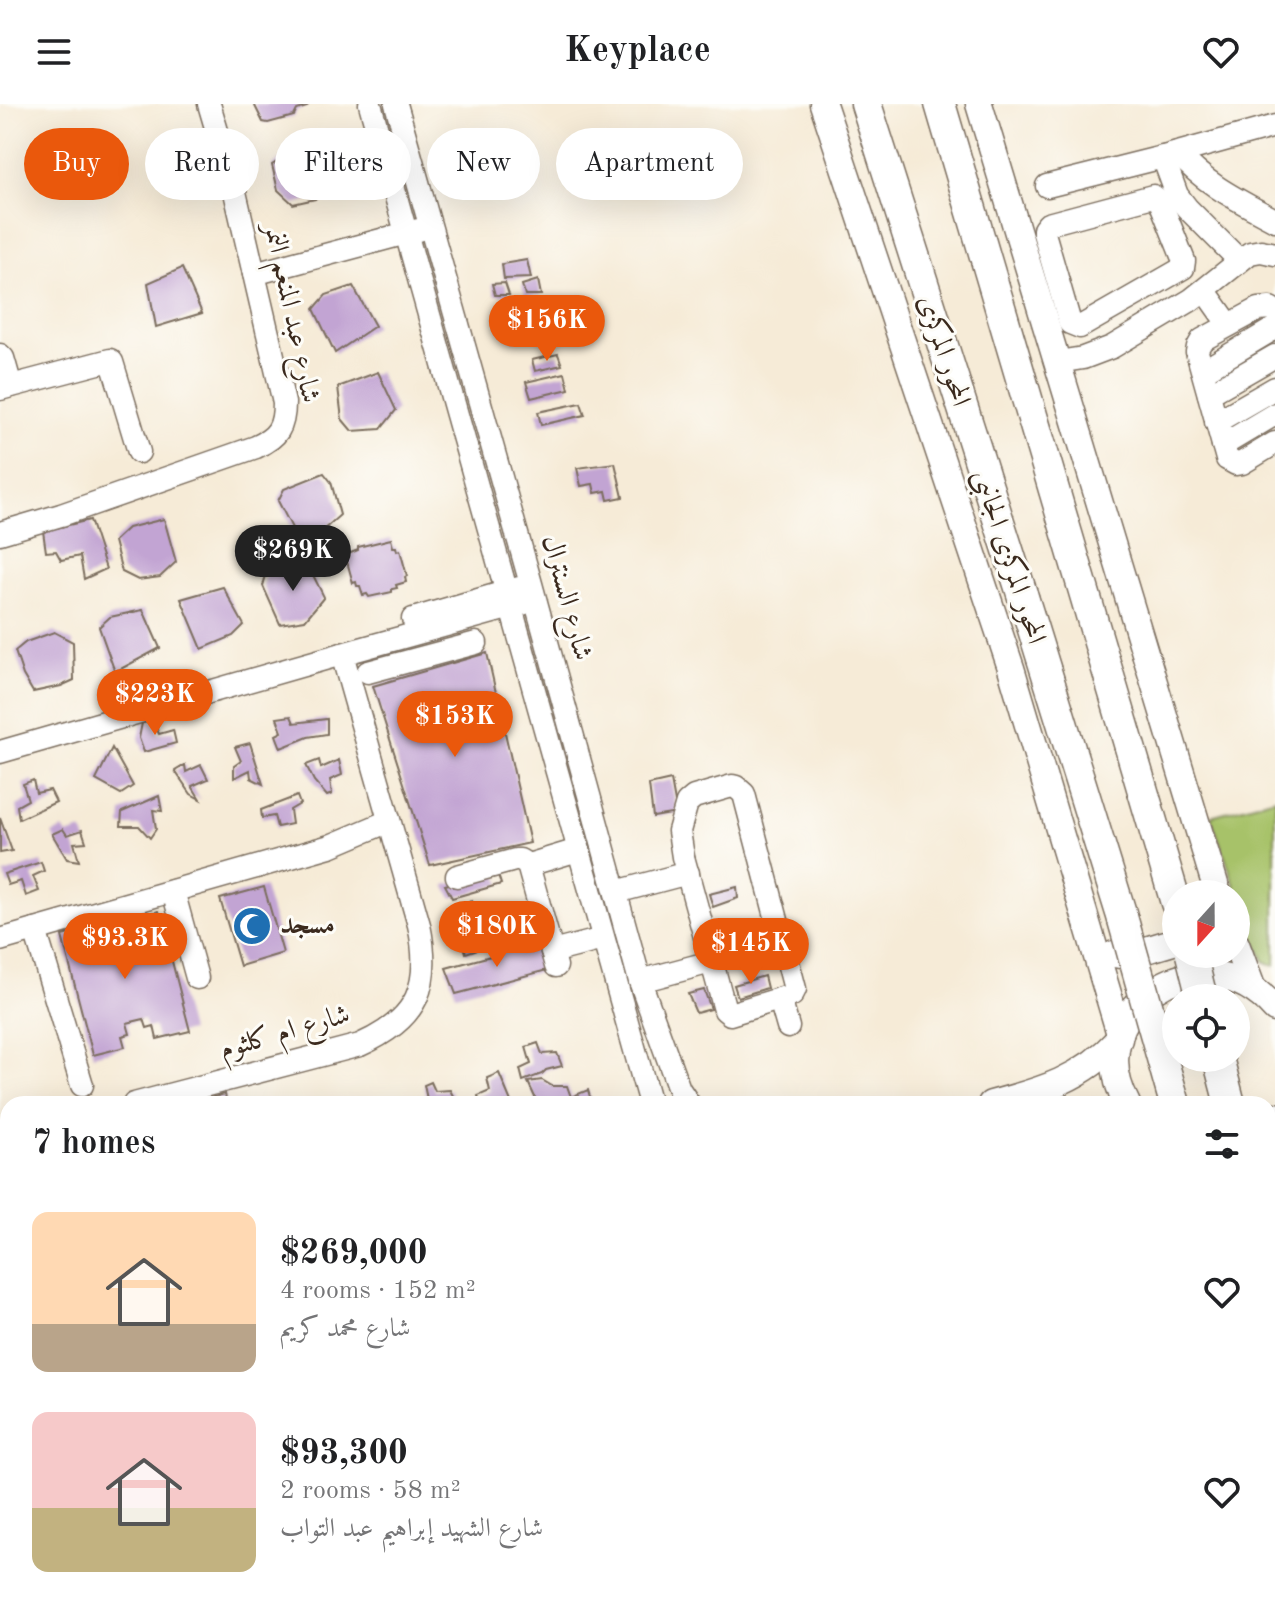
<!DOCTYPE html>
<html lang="en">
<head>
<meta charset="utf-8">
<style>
	body { margin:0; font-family:"Old Standard TT",Amiri,serif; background:#f2f2f2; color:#202124; height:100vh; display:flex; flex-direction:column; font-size:30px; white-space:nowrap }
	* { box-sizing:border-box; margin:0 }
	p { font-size:26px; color:#757577 }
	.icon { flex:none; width:44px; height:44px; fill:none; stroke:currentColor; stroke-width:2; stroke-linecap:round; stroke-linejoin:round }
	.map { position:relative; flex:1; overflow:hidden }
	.sheet { position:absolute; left:0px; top:992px; width:1276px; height:512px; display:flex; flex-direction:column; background:#fff; border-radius:24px 24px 0 0; box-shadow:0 8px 32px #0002 }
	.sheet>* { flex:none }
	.guide { position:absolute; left:24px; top:24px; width:800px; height:72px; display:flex; gap:16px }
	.needle { width:52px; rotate:201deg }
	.buttons { position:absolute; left:1162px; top:776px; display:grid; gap:16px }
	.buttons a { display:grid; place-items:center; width:88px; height:88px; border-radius:50%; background:#fff; box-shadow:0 8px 32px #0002; font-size:40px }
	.price { position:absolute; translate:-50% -68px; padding:0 18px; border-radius:28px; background:#ea580c; color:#fff; font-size:26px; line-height:52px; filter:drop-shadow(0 2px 4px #0008) }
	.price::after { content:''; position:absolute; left:50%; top:48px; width:24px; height:18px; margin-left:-12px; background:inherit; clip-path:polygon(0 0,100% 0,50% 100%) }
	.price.on { background:#222; color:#fff }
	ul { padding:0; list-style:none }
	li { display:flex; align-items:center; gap:24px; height:200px; padding:0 32px }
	li span { display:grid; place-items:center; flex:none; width:224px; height:160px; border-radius:16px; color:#555 }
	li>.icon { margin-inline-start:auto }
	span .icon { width:96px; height:96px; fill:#fffc; stroke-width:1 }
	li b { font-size:34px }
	h2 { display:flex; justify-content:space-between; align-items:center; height:96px; padding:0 32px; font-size:34px }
	.chip { padding:0 28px; border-radius:36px; background:#fff; box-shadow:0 8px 32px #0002; font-size:28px; line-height:72px }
	.chip.on { background:#ea580c; color:#fff }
	header { display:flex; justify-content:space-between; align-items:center; height:104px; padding:0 32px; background:#fff; font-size:36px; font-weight:700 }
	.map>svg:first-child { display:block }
	.green { fill:#a7c269; stroke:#717644; stroke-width:2 }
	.building { fill:#c2a4d3 }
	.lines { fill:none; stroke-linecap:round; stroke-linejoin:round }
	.minor-casing { stroke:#7c6e5f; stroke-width:25 }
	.major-casing { stroke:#7c6e5f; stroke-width:29 }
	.highway-casing { stroke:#7c6e5f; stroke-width:33 }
	.minor { stroke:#fff; stroke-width:22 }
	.major { stroke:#fff; stroke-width:26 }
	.highway { stroke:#fff; stroke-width:30 }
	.highway-bridge-casing { stroke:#7c6e5f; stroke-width:33; stroke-linecap:butt }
	.highway-bridge { stroke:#fff; stroke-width:30 }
	.labels { text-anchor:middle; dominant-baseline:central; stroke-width:6; stroke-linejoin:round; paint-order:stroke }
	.street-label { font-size:28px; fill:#3b2a1e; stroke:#fdfcf7 }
	.poi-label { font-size:28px; font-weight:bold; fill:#3b2a1e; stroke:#fdfcf7; text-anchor:start }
</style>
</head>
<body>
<header><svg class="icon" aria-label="menu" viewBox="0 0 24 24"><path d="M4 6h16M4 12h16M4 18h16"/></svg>Keyplace<svg class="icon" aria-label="heart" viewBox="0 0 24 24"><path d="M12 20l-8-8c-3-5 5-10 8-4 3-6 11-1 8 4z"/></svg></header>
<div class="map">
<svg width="1275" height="1504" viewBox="0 0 1275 1504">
	<rect width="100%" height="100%" fill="#fdfcf7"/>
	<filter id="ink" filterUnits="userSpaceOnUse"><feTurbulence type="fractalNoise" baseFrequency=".0125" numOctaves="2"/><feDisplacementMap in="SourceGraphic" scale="16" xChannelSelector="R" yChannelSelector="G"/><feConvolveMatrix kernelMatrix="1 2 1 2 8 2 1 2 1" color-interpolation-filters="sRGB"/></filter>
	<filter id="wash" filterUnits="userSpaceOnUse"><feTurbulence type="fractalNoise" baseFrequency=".006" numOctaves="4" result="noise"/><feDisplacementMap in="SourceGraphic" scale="32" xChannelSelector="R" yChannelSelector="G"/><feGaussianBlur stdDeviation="1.8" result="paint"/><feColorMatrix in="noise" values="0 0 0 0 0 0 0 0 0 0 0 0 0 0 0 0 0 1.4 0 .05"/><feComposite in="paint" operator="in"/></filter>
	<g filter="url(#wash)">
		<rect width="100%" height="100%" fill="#f6ebd7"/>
		<g class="green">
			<polygon points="1275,694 1275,862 1264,857 1250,826 1211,712"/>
			<polygon points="519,1496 744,1496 746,1504 522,1504"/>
		</g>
		<g id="blocks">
			<g class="building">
				<polygon points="254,0 308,0 307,3 297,6 294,12 268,19 263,18"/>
				<polygon points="309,38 316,41 325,53 332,79 329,87 322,88 315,95 293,100 278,86 272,61"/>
				<polygon points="527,156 531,174 504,175 502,160"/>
				<polygon points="182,164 202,209 156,223 148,179"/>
				<polygon points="538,176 541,191 525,191 522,181"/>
				<polygon points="505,179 509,191 495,191 492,180"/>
				<polygon points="353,182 375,222 335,249 314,205 326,191"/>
				<polygon points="540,204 544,216 509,226 505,213"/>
				<polygon points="544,218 547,227 513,237 509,227"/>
				<polygon points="558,250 562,261 535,267 532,256"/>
				<polygon points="378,268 396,306 381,325 352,327 342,315 338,283"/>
				<polygon points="565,269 569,285 531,294 526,278"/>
				<polygon points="581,299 585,311 541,321 538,308"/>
				<polygon points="615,359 623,393 608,396 606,387 595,389 593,380 581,382 577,364"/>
				<polygon points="324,369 331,378 340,411 322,427 296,432 278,397 284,385"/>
				<polygon points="164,415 176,458 160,473 138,476 122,468 114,437 128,424"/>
				<polygon points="90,416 106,465 84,475 80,452 61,456 56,447 46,448 43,427"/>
				<polygon points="391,435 393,443 396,443 397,447 400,446 407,472 405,473 406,478 396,481 397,484 392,485 392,488 369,493 367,490 363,491 360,482 357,482 356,478 353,479 346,454 349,453 348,450 358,446 358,443"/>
				<polygon points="307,459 324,493 305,516 280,520 263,482 266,471"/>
				<polygon points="223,483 244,521 233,532 202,545 181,495"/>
				<polygon points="143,506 160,544 115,568 99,523 110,513"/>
				<polygon points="54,528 73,538 74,576 61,582 33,588 23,571 15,547 26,538"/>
				<polygon points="487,549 530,739 430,761 373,582"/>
				<polygon points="291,612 294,619 327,615 327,630 308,633 281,644 276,631 282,628 277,614"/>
				<polygon points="153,617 159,630 173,626 176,639 144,648 139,634 142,619"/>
				<polygon points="250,639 263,680 251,674 250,666 234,674 234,662 241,657 235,643"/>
				<polygon points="112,644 133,682 121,690 96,676"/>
				<polygon points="319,656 321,664 339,656 342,671 330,676 332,690 327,692 314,677 306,661"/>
				<polygon points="185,661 186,668 201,661 208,675 192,682 200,695 191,690 175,667"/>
				<polygon points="33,676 36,689 50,686 56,698 19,715 17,702 28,696 23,680"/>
				<polygon points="671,676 677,709 653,713 649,681"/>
				<polygon points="159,692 162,707 153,706 156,725 150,734 139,722 121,722 122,708"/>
				<polygon points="297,692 300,700 290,706 292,720 277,723 274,712 262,714 261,706"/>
				<polygon points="0,714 12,747 0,749"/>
				<polygon points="63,725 67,731 82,726 86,738 74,739 79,757 67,755 52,730"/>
				<polygon points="41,758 44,767 33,772 39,787 26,792 21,777 8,781 4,770"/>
				<polygon points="497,768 501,780 452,794 445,781"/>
				<polygon points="264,783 283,849 240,862 220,795"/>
				<polygon points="737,783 738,794 713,803 709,790"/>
				<polygon points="472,797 493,840 466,849 453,804"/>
				<polygon points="159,807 190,927 157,935 154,922 147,924 144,915 127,919 130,930 122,932 125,943 93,951 62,832"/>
				<polygon points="750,826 752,839 726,848 721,836"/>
				<polygon points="539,839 547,866 456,890 446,864"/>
				<polygon points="764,872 767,884 738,893 734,881"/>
				<polygon points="704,886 711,905 696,909 688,890"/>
				<polygon points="538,939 542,950 557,949 562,962 546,966 542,970 523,977 520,965 531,960 526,943"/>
				<polygon points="499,969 512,1000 480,1000 478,992 490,987 487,974"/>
				<polygon points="542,976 552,982 567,982 571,993 588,986 592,1000 538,1000 528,978"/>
				<polygon points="431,978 435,987 450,986 455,996 443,1000 428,1000 424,981"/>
				<polygon points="225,990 227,1000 212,1000 210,994"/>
				<polygon points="4,1064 8,1071 8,1099 6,1095 0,1097 0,1065"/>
				<polygon points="0,1411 8,1416 7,1486 0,1461"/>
				<polygon points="10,1496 95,1496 97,1504 12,1504"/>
				<polygon points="101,1496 139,1496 140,1504 103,1504"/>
			</g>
		</g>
	</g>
	<g filter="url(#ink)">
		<use href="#blocks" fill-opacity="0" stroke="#7c6e5f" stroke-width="2"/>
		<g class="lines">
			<g class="minor-casing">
				<g id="minor">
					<polyline points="370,0 650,1000"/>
					<polyline points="396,0 531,480 640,877 679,985 689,1000"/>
					<path d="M1178,49c26,31 62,48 97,67"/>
					<polyline points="1163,53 1177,91 1187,104 1239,156"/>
					<polyline points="1047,82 1163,53 1275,22"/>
					<polygon points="1153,92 1160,97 1184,157 1183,164 1080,223 1070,219 1044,129 1044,125 1048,120"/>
					<polyline points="254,170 418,126"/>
					<polyline points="1205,187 1229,221"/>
					<polyline points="1275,207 1270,204 1259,205 1202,236 1198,243 1197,248 1227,355 1236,360 1242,359 1275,339"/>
					<polyline points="0,251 3,254 11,282"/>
					<polyline points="1058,258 1083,254 1112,243 1191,196 1250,149 1261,147 1275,150"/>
					<polyline points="1203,267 1275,224"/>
					<polyline points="0,285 110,256 112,258 139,348"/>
					<polyline points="1209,290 1275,252"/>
					<polyline points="1216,318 1275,284"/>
					<polyline points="1223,341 1275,310"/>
					<path d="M0,429l61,-18 195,-68c22,-10 28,-20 28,-44l-49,-211 -26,-88"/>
					<polyline points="413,515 519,484"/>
					<polyline points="368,568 476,539"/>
					<polyline points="0,648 342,550 522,500"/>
					<polygon points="732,682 736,683 744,690 795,885 792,891 730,910 725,906 683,753 679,727 687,699 694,693"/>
					<polyline points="528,761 578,746"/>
					<polyline points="457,772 515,756 520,756 528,761 556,862"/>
					<polyline points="173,787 197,874"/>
					<polyline points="616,788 688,769"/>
					<polyline points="35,826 82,981"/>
					<polyline points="0,836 330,742 389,717"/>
					<polyline points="552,848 603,835"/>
					<polyline points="640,877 711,858"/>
					<polyline points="780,895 788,923"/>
					<path d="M134,1000l226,-59c58,-26 72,-59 59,-120l-77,-271"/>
					<polyline points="0,1036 8,1034"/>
					<polyline points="0,1265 8,1263"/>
					<polyline points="6,1352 8,1360"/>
					<polyline points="0,1489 4,1504"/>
					<polyline points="238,1496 241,1504"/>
					<polyline points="488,1496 490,1504"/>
					<polyline points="512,1496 515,1504"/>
					<polyline points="790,1496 792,1504"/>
					<polyline points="827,1496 829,1504"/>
					<polyline points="266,1504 295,1496"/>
				</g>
			</g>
			<g class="major-casing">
				<g id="major">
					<polyline points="823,0 1011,564 1120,930"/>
					<polyline points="979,0 1218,790"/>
					<polyline points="1236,840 1252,883"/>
					<polyline points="1114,850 1126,852 1176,837"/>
					<path d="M991,1000c50,-13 92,-25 128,-65"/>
					<path d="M1127,1000c-51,-93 75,-179 148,-95"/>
					<polyline points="1268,1020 1275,1012"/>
					<polyline points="1268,1126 1275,1127"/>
					<polyline points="0,1288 8,1286"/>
					<polyline points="0,1324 8,1321"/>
					<polyline points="1268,1434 1275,1461"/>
				</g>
			</g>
			<g class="highway-casing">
				<g id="highway">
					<polyline points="866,0 1023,493"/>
					<polyline points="940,0 1176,799"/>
					<polyline points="1218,954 1230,1000"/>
					<polyline points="1268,1143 1275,1170"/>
					<polyline points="1268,1332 1275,1358"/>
				</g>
			</g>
			<use href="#minor" class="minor"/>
			<use href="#major" class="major"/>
			<use href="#highway" class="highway"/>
			<g class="highway-bridge-casing">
				<g id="highway-bridge">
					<polyline points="1023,493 1121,809 1175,1000"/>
					<polyline points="1191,850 1202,894"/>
				</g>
			</g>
			<use href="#highway-bridge" class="highway-bridge"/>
		</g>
	</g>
	<defs>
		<g id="mosque-disc" transform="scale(2)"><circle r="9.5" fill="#1f6fb2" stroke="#fdfcf7"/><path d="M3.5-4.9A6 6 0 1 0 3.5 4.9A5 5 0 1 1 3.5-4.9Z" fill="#fff"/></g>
	</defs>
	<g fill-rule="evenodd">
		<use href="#mosque-disc" x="252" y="822"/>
	</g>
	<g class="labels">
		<g class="street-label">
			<text transform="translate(291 209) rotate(78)">شارع عبد المنعم النمر</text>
			<text transform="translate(943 247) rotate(72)">المحور المركزى</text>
			<text transform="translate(1008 453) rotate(72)">المحور المركزى الجانبى</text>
			<text transform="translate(566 494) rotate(75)">شارع السنترال</text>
			<text transform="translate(285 929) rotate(-16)">شارع ام كلثوم</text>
		</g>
		<g class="poi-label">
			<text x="280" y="822">مسجد</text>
		</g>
	</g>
</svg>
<div class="buttons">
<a><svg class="needle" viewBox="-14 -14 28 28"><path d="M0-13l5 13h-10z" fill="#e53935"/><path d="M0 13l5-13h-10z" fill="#757577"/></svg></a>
<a><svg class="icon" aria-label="locate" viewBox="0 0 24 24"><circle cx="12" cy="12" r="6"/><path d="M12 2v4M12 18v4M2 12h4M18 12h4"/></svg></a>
</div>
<b class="price" style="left:547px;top:259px">$156K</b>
<b class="price on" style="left:293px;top:489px">$269K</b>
<b class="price" style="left:155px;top:633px">$223K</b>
<b class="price" style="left:455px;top:655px">$153K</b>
<b class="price" style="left:497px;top:865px">$180K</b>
<b class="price" style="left:125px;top:877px">$93.3K</b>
<b class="price" style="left:751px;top:882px">$145K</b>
<div class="guide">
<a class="chip on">Buy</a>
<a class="chip">Rent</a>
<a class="chip">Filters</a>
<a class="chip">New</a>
<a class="chip">Apartment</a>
</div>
<section class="sheet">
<h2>7 homes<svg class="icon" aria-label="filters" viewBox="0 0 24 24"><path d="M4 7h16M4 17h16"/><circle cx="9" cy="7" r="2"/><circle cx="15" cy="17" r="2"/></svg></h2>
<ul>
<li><span style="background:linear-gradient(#ffd9b3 70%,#b9a48a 0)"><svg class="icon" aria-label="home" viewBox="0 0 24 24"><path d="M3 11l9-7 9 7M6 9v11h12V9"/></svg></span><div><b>$269,000</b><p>4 rooms · 152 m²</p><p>شارع محمد كريم</p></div><svg class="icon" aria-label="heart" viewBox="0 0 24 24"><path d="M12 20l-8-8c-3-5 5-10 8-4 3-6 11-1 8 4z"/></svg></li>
<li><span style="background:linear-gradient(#f6c9c9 60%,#c2b280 0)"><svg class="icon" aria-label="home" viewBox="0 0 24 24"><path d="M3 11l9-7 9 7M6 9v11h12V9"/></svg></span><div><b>$93,300</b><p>2 rooms · 58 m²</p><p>شارع الشهيد إبراهيم عبد التواب</p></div><svg class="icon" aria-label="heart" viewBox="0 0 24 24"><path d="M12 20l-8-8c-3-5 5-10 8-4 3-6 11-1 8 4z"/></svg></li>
</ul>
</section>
</div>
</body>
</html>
